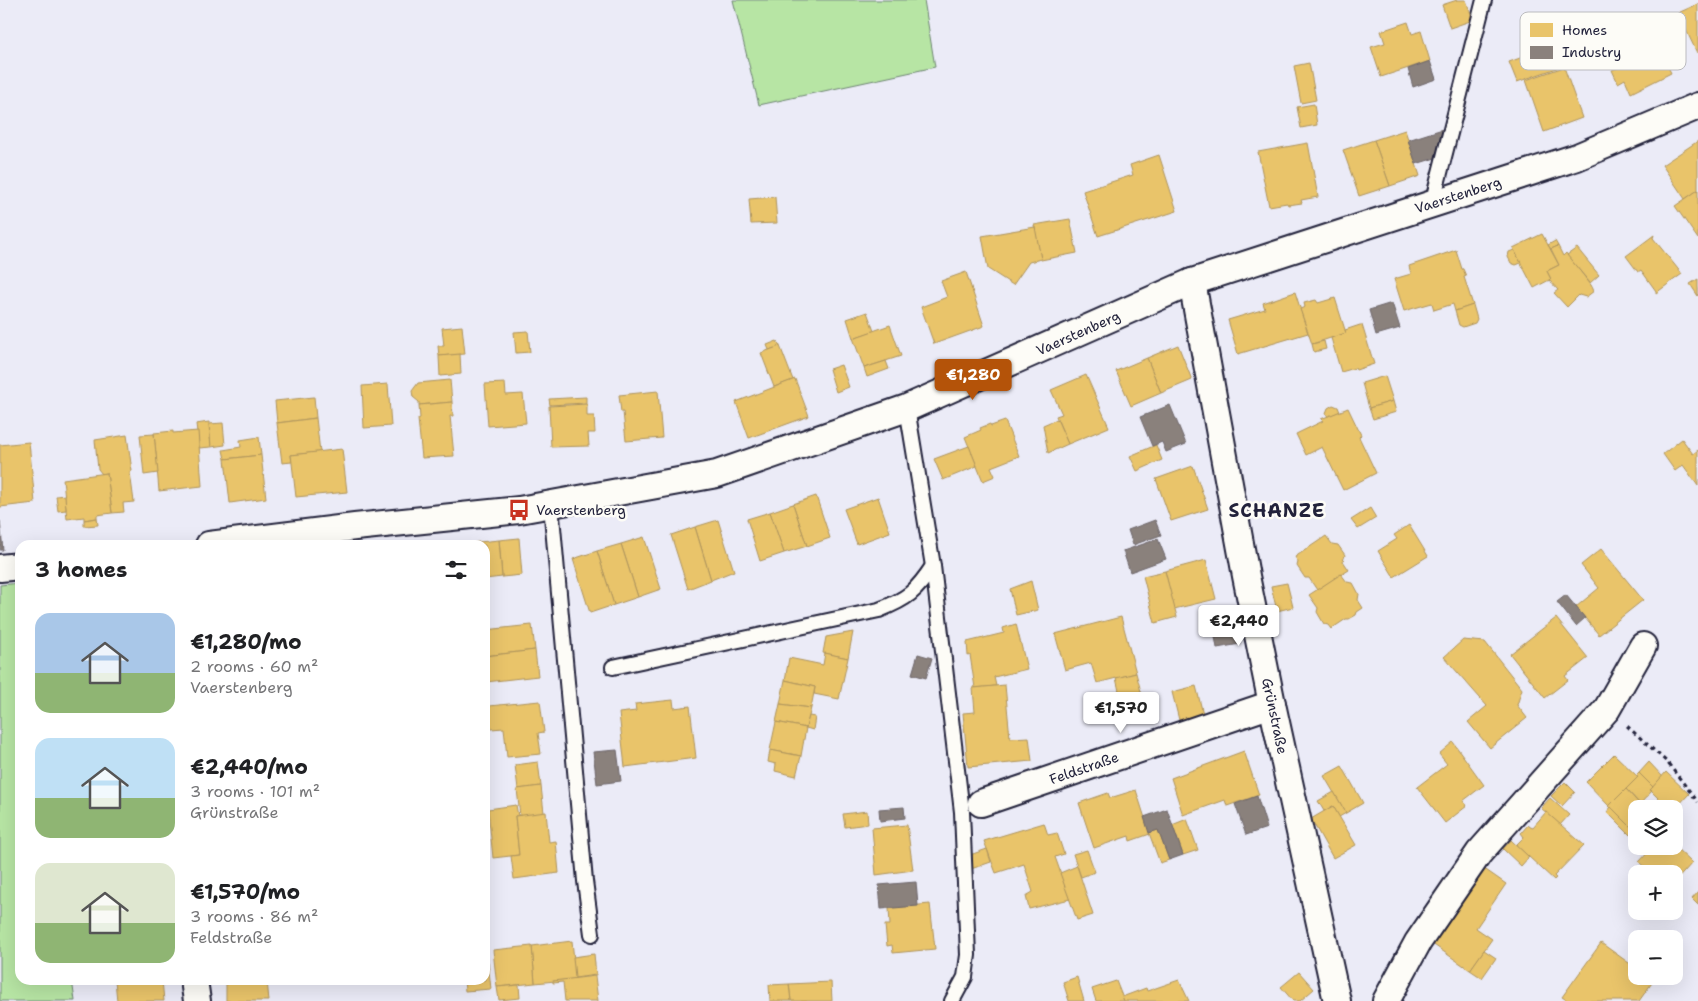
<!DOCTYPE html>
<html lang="en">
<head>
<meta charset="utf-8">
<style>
	body { margin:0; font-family:"Shantell Sans",sans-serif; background:#f6f6f6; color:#202124; height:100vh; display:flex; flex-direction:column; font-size:19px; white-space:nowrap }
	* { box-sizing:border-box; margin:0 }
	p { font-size:16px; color:#757577 }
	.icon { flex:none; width:28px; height:28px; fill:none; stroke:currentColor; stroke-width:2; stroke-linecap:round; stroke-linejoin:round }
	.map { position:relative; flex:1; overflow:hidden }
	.panel { position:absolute; left:15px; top:540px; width:475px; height:445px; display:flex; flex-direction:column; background:#fff; border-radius:15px; box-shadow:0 5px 20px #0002 }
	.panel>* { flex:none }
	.controls { position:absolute; left:1628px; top:800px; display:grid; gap:10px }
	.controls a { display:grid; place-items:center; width:55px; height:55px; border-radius:10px; background:#fff; box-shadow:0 5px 20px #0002; font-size:25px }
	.price { position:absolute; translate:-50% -42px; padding:0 11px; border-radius:5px; background:#fff; color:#222; font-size:16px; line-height:32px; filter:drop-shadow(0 1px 2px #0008) }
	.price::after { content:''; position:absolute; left:50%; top:30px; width:15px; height:11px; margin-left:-8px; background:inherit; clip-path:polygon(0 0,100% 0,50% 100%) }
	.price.active { background:#b45309; color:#fff }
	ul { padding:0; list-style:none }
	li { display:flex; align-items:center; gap:15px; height:125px; padding:0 20px }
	li span { display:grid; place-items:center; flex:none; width:140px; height:100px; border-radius:15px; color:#555 }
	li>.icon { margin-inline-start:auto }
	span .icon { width:60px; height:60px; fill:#fffc; stroke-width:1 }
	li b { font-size:21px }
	h2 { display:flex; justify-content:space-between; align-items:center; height:60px; padding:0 20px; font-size:21px }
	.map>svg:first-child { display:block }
	.green { fill:#b7e5a4; stroke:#6c8470 }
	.homes { fill:#e9c46a; stroke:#ad935c }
	.industry { fill:#8a817c; stroke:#6b6468 }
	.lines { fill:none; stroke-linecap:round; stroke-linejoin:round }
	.service-casing { stroke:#22223b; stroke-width:18 }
	.minor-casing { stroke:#22223b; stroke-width:30 }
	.path { stroke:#22223b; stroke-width:3; stroke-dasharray:4 4; stroke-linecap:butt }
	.service { stroke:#fdfcf7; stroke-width:14 }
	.minor { stroke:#fdfcf7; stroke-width:26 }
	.labels { text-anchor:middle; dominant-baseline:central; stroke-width:5; stroke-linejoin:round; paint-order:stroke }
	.street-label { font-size:14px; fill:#22223b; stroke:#fdfcf7 }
	.poi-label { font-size:14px; fill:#22223b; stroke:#fdfcf7; text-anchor:start }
	.district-label { font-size:19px; font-weight:bold; letter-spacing:1px; fill:#22223b; stroke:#fdfcf7 }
	.key { fill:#fdfcf7; stroke:#bbbbbf; stroke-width:1 }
	.key-label { font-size:14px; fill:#22223b }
</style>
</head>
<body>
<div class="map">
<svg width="1698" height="1001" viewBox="0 0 1698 1001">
	<rect width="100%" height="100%" fill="#ebebf7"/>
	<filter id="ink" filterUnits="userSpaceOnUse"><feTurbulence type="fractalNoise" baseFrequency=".02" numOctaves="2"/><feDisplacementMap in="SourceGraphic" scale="10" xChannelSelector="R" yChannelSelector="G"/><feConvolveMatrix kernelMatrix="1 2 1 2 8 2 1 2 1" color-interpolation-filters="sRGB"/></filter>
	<g filter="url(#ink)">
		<g class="green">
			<polygon points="733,0 924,0 935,67 759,105"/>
			<polygon points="20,583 20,980 72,980 75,1001 0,1001 0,585"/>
		</g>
		<g class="homes">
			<polygon points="1457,0 1466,0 1473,20 1450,28 1442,5"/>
			<polygon points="1698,4 1698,53 1697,53 1678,13"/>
			<polygon points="1408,22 1412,34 1421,31 1430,61 1381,77 1371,47 1385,43 1381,31"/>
			<polygon points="1557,23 1571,63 1517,82 1509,62 1537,52 1530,32"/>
			<polygon points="1651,31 1671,73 1631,93 1625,79 1618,83 1612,70 1620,67 1611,49"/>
			<polygon points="1309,63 1316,100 1301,103 1294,66"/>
			<polygon points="1564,67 1582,118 1544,132 1526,80"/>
			<polygon points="1314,104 1317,125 1301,128 1297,107"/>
			<polygon points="1405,130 1420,176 1390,186 1374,140"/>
			<polygon points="1374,140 1390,186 1359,196 1343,150"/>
			<polygon points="1698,141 1698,190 1685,199 1662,165"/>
			<polygon points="1308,143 1318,197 1301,200 1302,203 1288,205 1287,203 1269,206 1258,152"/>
			<polygon points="1159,155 1177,211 1098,236 1083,191 1133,175 1130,165"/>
			<polygon points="1698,190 1698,239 1675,206"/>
			<polygon points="775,197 777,223 751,224 749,199"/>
			<polygon points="1070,219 1077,253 1041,260 1034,225"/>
			<polygon points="1035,227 1041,259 1029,262 1013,285 988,269 982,236"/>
			<polygon points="1542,234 1559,265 1547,271 1551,279 1534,288 1513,248"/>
			<polygon points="1654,235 1653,238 1682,274 1656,293 1656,291 1641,270 1638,272 1626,256"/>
			<polygon points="1555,241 1558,246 1551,249 1548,245"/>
			<polygon points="1558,246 1563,256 1566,253 1591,285 1594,291 1586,297 1579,295 1567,307 1554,293 1558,290 1549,280 1551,279 1547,271 1559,265 1551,249"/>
			<polygon points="1577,248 1599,275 1590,283 1567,255"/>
			<polygon points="1456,250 1462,269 1463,269 1466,276 1464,277 1473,305 1455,311 1453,304 1434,310 1432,303 1404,311 1394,279 1411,274 1409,266"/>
			<polygon points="1514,250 1521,263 1516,265 1511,263 1508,257 1509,252"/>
			<polygon points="966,272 984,326 934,344 921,307 947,297 941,281"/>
			<polygon points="1698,279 1698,296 1690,284"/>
			<polygon points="1295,292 1308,333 1238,354 1228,320 1265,309 1263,303"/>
			<polygon points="1335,298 1346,333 1312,344 1300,309 1305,307 1304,303 1316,300 1318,303"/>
			<polygon points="1473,305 1477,319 1475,323 1463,327 1459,325 1455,311"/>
			<polygon points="867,312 874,331 853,338 847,319"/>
			<polygon points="890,325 901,356 864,368 853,338"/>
			<polygon points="1360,325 1362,325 1374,364 1356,370 1355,368 1341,372 1331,338 1346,333 1345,330"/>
			<polygon points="462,326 465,354 439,356 438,346 444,346 442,328"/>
			<polygon points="528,331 530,352 516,353 514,332"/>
			<polygon points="777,341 780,346 769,350 767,345"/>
			<polygon points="1324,341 1326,349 1314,352 1312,344"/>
			<polygon points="1178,345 1192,380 1161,393 1147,358"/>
			<polygon points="780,346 793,380 774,387 761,353"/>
			<polygon points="460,354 461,374 440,376 439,356"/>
			<polygon points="1147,358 1161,393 1131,406 1116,371"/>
			<polygon points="886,361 889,369 867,377 864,368"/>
			<polygon points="841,365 849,387 836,392 829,369"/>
			<polygon points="1086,375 1109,427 1068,444 1056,416 1062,414 1051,390"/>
			<polygon points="1385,376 1393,401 1369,408 1362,383"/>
			<polygon points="795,379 809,416 749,438 736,402"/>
			<polygon points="450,380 452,402 419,405 419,402 413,397 412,391 418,383"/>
			<polygon points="505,383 506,395 523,394 526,423 488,426 485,384"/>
			<polygon points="388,384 391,426 364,428 362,386"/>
			<polygon points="658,391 662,438 626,441 623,412 621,412 619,395"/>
			<polygon points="314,397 316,418 277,423 275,401"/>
			<polygon points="586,397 586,403 550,405 549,399"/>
			<polygon points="1393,401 1396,412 1373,419 1369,408"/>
			<polygon points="452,402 453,416 450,416 454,456 422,458 418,419 420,418 419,405"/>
			<polygon points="587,404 587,416 594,416 595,433 588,433 589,446 551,447 549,406"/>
			<polygon points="1333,405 1338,407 1340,412 1328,417 1326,413 1328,408"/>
			<polygon points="1348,408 1361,435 1359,437 1376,473 1343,490 1322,447 1306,455 1296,434 1323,421 1321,419"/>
			<polygon points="316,418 320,452 291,455 292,462 282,463 277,423"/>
			<polygon points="1057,419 1068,444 1048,453 1043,425"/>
			<polygon points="1005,421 1019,456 991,467 995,476 983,481 965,437 981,430 980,428 990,424 991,426"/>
			<polygon points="209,422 211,447 199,448 196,424"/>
			<polygon points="223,423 225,445 211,447 209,424"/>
			<polygon points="173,431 173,433 198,431 202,486 159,491 154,433"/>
			<polygon points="154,434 158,473 144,475 140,435"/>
			<polygon points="127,435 132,471 130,472 134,502 123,503 124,512 112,513 107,473 102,474 98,469 95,440"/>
			<polygon points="259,437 261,455 225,459 223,450 241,447 240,440"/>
			<polygon points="1682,439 1693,454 1698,450 1698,486 1683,465 1675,471 1663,454"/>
			<polygon points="29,442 35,503 0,507 0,445"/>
			<polygon points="1156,445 1162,460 1137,471 1130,456"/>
			<polygon points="969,446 977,466 943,480 934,459"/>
			<polygon points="342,449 347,492 296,497 291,455"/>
			<polygon points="261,455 266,498 230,503 225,459"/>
			<polygon points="1193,466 1208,509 1171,521 1156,479"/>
			<polygon points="107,473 112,513 97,515 97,518 84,520 84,517 67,519 63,479"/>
			<polygon points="65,495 66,510 58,511 56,496"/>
			<polygon points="816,496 830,538 807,546 793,504"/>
			<polygon points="878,497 890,532 857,544 844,509"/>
			<polygon points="793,504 807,546 784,553 770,512"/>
			<polygon points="1370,508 1376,518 1358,529 1351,520"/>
			<polygon points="770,512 784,553 760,561 747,519"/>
			<polygon points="97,518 98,525 84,526 84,520"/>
			<polygon points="718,520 734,571 711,580 695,527"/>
			<polygon points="1409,525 1428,556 1394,577 1378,551 1397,539 1394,535"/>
			<polygon points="695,527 711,580 688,589 671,535"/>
			<polygon points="1326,536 1332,544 1338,545 1345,555 1343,561 1349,570 1317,590 1309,578 1305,578 1297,566 1298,562 1295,557"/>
			<polygon points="644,537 661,589 638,597 621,544"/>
			<polygon points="519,538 522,575 502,577 499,540"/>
			<polygon points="499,540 502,577 485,579 485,545 480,545 479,542"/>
			<polygon points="479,542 480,545 451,545"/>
			<polygon points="621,544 638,597 614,605 597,551"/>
			<polygon points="1601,549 1643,600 1599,635 1576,607 1599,588 1581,565"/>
			<polygon points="597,551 614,605 590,613 573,559"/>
			<polygon points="1206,560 1216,599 1174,609 1165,571"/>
			<polygon points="1165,571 1177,617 1155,623 1143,576"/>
			<polygon points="1341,574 1347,582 1353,583 1359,594 1358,600 1363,608 1357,612 1356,615 1349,619 1346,619 1331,629 1328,625 1324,624 1317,612 1318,608 1309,595"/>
			<polygon points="1031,581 1038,610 1016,615 1010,589"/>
			<polygon points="1287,583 1293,607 1277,611 1271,586"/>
			<polygon points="1121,617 1136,673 1097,683 1091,663 1065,670 1055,634"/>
			<polygon points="1556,618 1588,658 1565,676 1568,680 1545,698 1510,654"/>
			<polygon points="1016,624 1027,669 994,677 996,686 975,688 970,655 968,656 967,642 1004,633 1003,628"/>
			<polygon points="532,625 535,650 485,656 485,630"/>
			<polygon points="853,632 848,658 823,653 826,637"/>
			<polygon points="1463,640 1485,642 1522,689 1517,705 1527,718 1490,748 1468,722 1487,706 1444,657"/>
			<polygon points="535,650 538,676 486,682 485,656"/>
			<polygon points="825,653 848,658 839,699 814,694 815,687 785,680 789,658 823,665"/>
			<polygon points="1136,673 1143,699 1122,704 1116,678"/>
			<polygon points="785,680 815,687 811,708 780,704"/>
			<polygon points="1005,685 1010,738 1029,737 1032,761 968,767 963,713 975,712 973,688"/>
			<polygon points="1196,686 1203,714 1179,720 1172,692"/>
			<polygon points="673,700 674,708 690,706 696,758 625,767 619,713 636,711 635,704"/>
			<polygon points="540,701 544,732 538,733 541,754 507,757 504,728 491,729 489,706"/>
			<polygon points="780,704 811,708 806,728 776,722"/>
			<polygon points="809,716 815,717 813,730 806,728"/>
			<polygon points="776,722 806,728 801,756 770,750"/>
			<polygon points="1453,742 1484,785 1463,801 1467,806 1445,823 1417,787 1447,764 1439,754"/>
			<polygon points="770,750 801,756 796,776 775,771 776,764 768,762"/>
			<polygon points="1244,751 1259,795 1227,806 1225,800 1183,815 1171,778"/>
			<polygon points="1614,754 1638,777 1609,806 1586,782"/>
			<polygon points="538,762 541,786 518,789 515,765"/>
			<polygon points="1649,762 1663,777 1653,787 1639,773"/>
			<polygon points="1342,766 1363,803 1346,813 1324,776"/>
			<polygon points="1666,772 1689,794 1674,810 1674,809 1669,809 1650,790"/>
			<polygon points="1639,773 1653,787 1650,790 1652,791 1640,804 1626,789 1638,777 1636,776"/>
			<polygon points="1565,782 1575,792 1562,806 1551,796"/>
			<polygon points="541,786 544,813 520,816 517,789"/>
			<polygon points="1626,789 1644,809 1636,809 1636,828 1634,830 1609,806"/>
			<polygon points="1136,790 1150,834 1130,841 1129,836 1094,848 1079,803 1108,793 1110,798"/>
			<polygon points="1334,792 1346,813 1339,817 1333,806 1324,811 1318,801"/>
			<polygon points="1550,798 1569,815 1560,825 1541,808"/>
			<polygon points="516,805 518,816 515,816 519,855 493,858 488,809"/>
			<polygon points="1333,806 1356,845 1333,858 1311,819"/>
			<polygon points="1611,807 1634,830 1630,835 1607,812"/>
			<polygon points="867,811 868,824 845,827 843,814"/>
			<polygon points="546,812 549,842 556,841 559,873 514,879 511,856 519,855 515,816"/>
			<polygon points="1546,812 1584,845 1554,876 1556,878 1554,880 1516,845 1524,837 1521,833 1528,825 1533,827"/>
			<polygon points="1187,819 1198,850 1183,855 1172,825"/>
			<polygon points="1044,823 1048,835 1057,833 1064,854 1055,857 1070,899 1029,909 1026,896 1033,892 1024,864 996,873 984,841"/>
			<polygon points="907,825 913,870 876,875 872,828"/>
			<polygon points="1158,830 1169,860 1160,863 1149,833"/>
			<polygon points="1511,840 1529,857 1521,866 1503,849"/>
			<polygon points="1654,846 1674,846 1692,863 1674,883 1674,874 1652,874 1639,862"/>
			<polygon points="987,849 991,862 971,869 970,855"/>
			<polygon points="1087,850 1095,872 1081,877 1073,854"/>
			<polygon points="1077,866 1093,915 1077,920 1060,873"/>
			<polygon points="1483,868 1506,884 1476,928 1492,939 1470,970 1431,943"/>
			<polygon points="1698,892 1698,905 1692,899"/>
			<polygon points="930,904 935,949 893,953 892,945 887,946 885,925 890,925 889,908"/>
			<polygon points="572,941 576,979 535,983 532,946"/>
			<polygon points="1601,943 1636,968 1636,976 1648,976 1654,980 1639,1001 1568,1001 1562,997"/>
			<polygon points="532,946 535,983 497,987 493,950"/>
			<polygon points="1484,950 1496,958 1482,978 1470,970"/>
			<polygon points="594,954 596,975 575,978 573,957"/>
			<polygon points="485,962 488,962 491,989 465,991 464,980 485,980"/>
			<polygon points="1299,972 1314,989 1300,1001 1293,1001 1281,987"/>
			<polygon points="595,976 598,1001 565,1001 563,982 553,983 553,981"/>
			<polygon points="1077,977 1084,1001 1069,1001 1063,982"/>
			<polygon points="115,980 162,980 164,1001 117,1001"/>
			<polygon points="226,980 267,980 269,1001 226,1001"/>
			<polygon points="1179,980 1189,1001 1124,1001 1122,997 1146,988 1147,991"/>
			<polygon points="1116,981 1124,1001 1096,1001 1092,989"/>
			<polygon points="831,982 832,1001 791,1001 789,984"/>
			<polygon points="789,984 791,1001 770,1001 769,985"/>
			<polygon points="519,985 520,998 499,1000 497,987"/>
		</g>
		<g class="industry">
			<polygon points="1430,61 1436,79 1413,87 1408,69"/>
			<polygon points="1449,127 1442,156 1416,164 1408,140"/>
			<polygon points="1392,303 1400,328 1376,335 1369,310"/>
			<polygon points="1170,405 1186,444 1166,452 1162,442 1152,446 1140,417"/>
			<polygon points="1155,520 1161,535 1133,545 1128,530"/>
			<polygon points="0,521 3,550 0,550"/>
			<polygon points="1158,539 1166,559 1130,572 1123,551"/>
			<polygon points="1566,595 1585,618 1576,626 1557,602"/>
			<polygon points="1237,622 1240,644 1217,648 1213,625"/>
			<polygon points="918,654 932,658 926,678 912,674"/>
			<polygon points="617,750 621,781 597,784 593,752"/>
			<polygon points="1257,796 1267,828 1246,835 1235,804"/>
			<polygon points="904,807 905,818 880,821 879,809"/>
			<polygon points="1167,809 1183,855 1169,860 1158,830 1149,833 1144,817"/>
			<polygon points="916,882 918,906 881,909 879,885"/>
		</g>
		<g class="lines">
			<g class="service-casing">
				<g id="service">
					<polyline points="1432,204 1484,0"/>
					<polyline points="907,408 933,566 962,812 968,955 965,977 952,1001"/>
					<polyline points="551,505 585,881 592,934"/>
					<path d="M613,667l266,-57c28,-11 37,-18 54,-44"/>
				</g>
			</g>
			<g class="minor-casing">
				<g id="minor">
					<polyline points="1192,282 1246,576 1272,704 1337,1001"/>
					<polyline points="209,545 355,527 519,510 717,474 907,408 1192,282 1577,157 1698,106"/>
					<polyline points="0,568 20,566"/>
					<polyline points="981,803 1272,704"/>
					<polyline points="194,980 197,1001"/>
					<polyline points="1386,1001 1418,942 1479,853 1607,709 1643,646"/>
				</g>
			</g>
			<polyline class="path" points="1627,726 1667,762 1698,802"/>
			<use href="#service" class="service"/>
			<use href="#minor" class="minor"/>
		</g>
	</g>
	<defs>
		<g id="bus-bare" transform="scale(1.725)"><path d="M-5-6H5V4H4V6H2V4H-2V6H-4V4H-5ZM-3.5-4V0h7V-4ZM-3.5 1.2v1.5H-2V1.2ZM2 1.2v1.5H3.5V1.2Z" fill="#c8321e" stroke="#fdfcf7" stroke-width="2.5" paint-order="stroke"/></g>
	</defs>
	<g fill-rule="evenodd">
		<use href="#bus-bare" x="519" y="510"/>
	</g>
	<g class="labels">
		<g class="street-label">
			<text transform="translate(1458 195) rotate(-18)">Vaerstenberg</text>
			<text transform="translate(1078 333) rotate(-24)">Vaerstenberg</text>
			<text transform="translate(1275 716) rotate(78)">Grünstraße</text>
			<text transform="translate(1084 768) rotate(-19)">Feldstraße</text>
		</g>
		<g class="poi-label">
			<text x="536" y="510">Vaerstenberg</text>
		</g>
		<g class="district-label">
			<text x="1277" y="510">SCHANZE</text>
		</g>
	</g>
	<rect x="1520" y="12" width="166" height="58" rx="8" class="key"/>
	<rect x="1530" y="23" width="23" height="14" fill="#e9c46a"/>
	<rect x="1530" y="46" width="23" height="13" fill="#8a817c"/>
	<g class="key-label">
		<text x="1562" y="35">Homes</text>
		<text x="1562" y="57">Industry</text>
	</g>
</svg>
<div class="controls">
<a><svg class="icon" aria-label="layers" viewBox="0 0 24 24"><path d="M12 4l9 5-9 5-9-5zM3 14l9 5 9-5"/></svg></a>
<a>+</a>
<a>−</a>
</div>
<b class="price active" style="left:973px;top:401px">€1,280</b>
<b class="price" style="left:1239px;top:647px">€2,440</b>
<b class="price" style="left:1121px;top:734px">€1,570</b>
<section class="panel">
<h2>3 homes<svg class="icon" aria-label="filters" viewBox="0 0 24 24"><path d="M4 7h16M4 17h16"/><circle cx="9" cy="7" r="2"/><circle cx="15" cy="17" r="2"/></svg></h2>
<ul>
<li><span style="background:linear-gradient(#a9c7e8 60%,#8fb573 0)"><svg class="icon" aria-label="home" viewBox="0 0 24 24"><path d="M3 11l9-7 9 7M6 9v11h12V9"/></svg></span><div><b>€1,280/mo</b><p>2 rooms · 60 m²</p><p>Vaerstenberg</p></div></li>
<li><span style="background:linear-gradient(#bfe0f5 60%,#8fb573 0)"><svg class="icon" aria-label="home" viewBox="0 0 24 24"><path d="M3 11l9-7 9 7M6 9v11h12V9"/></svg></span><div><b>€2,440/mo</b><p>3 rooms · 101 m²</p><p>Grünstraße</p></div></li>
<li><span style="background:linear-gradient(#dfe7d0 60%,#8fb573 0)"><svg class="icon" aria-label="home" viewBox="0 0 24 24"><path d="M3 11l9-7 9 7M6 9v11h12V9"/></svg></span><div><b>€1,570/mo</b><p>3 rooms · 86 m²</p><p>Feldstraße</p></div></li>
</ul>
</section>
</div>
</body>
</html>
